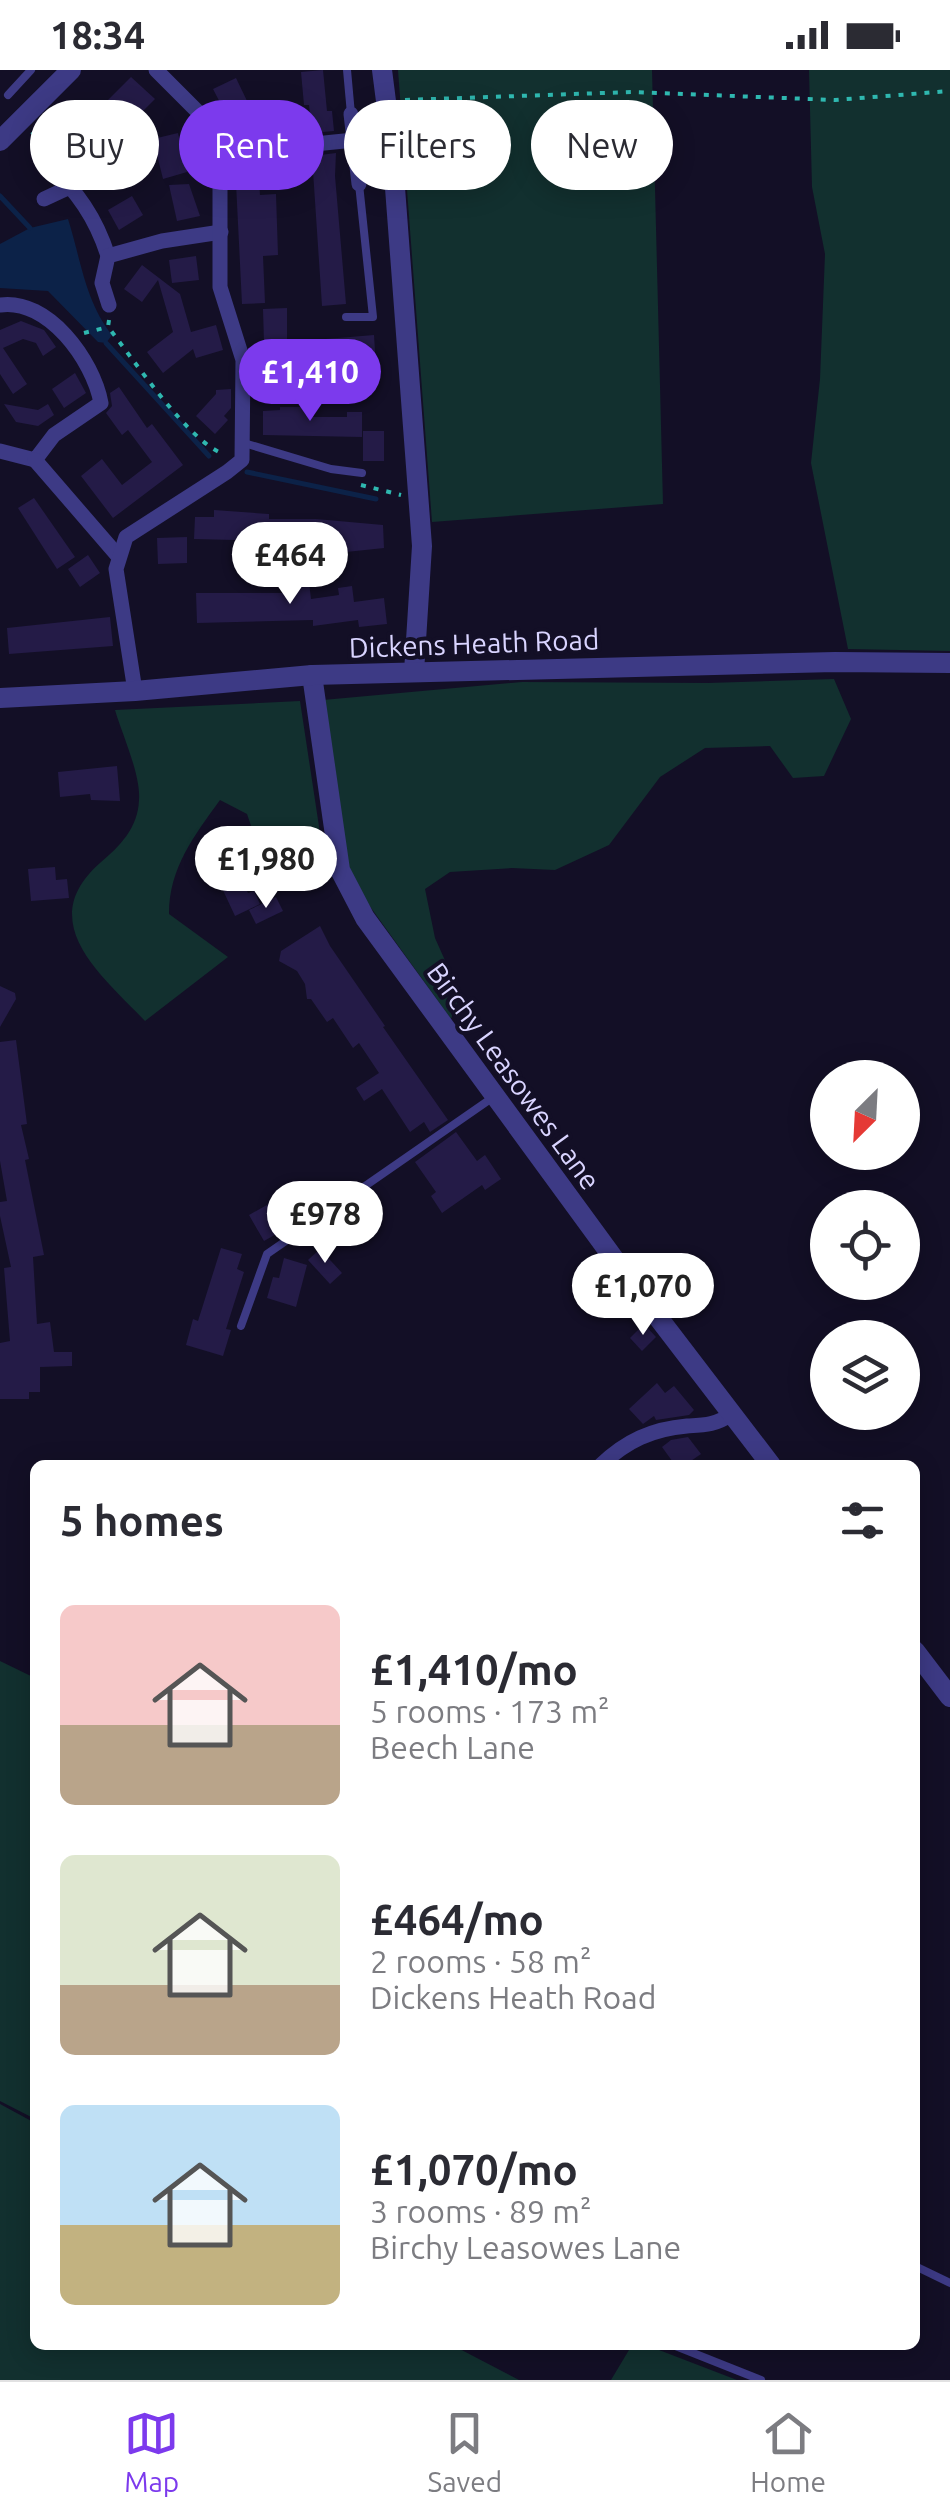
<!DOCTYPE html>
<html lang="en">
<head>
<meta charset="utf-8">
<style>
	body { margin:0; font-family:Ubuntu,sans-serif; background:#f2f2f3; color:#2b2b33; height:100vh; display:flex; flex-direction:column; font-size:38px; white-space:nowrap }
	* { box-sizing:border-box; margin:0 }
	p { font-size:32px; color:#7c7c81 }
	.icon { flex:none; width:55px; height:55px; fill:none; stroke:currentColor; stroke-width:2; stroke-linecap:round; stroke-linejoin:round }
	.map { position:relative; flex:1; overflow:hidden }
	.details { position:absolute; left:30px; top:1390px; width:890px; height:890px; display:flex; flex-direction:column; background:#fff; border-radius:15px; box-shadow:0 5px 25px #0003 }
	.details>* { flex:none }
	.guide { position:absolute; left:30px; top:30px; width:890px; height:90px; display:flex; gap:20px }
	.needle { width:65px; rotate:204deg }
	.fabs { position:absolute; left:810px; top:990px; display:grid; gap:20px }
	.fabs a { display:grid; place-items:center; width:110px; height:110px; border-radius:50%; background:#fff; box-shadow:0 5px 25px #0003; font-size:50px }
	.price { position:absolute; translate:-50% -85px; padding:0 22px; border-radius:35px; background:#fff; color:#222; font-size:32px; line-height:65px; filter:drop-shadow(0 2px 5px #0008) }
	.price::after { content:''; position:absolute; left:50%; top:60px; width:30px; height:22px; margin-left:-15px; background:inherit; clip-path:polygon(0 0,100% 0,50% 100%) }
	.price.on { background:#7c3aed; color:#fff }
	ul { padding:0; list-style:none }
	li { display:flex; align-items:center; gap:30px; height:250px; padding:0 30px }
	li span { display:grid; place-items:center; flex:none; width:280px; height:200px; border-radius:15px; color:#555 }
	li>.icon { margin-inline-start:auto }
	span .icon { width:120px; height:120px; fill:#fffc; stroke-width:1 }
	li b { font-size:42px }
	h2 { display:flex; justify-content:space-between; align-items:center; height:120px; padding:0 30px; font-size:42px }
	.pill { padding:0 35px; border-radius:45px; background:#fff; box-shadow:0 5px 25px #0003; font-size:35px; line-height:90px }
	.pill.on { background:#7c3aed; color:#fff }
	.status { display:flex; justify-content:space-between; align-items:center; height:70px; padding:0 50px; background:#fff; direction:ltr }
	.status svg { height:28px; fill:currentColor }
	.tab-bar { display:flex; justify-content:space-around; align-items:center; height:140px; border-top:2px solid #e1e1e2; background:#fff; font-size:28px; color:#7c7c81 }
	.tab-bar a { display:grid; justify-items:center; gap:5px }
	.tab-bar .on { color:#7c3aed }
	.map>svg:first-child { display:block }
	.green { fill:#12302f }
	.water { fill:#0c2248 }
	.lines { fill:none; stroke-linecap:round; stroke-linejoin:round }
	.stream { stroke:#0c2248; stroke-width:5 }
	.building { fill:#241b47 }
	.path { stroke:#2fb8b0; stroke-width:4; stroke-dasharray:5 8; stroke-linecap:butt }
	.service { stroke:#3d3a85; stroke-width:8 }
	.minor { stroke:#3d3a85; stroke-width:15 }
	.tertiary { stroke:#3d3a85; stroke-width:20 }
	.labels { text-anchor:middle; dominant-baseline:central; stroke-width:8; stroke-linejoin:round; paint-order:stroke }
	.street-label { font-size:28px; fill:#d9d4ff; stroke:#130f26 }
</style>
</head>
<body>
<div class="status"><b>18:34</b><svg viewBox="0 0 49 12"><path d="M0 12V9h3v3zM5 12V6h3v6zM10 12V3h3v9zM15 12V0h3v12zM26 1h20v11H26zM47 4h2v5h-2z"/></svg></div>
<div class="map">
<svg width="950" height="2310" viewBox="0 0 950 2310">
	<rect width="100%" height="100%" fill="#130f26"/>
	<g class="green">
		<polygon points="398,0 652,0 663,434 432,452"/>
		<polygon points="809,0 950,0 950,581 848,579 811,393 820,309 825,184 812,117"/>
		<polygon points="834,609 851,649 824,706 793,708 770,676 705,678 660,707 609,775 555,800 512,798 450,802 425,819 435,868 460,924 451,949 351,810 323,630 522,612 708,613"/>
		<path d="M300,631l25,165 -64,-11 -14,-41 -27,-14c-26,36 -51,68 -51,114l59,43 -83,64c-43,-45 -112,-99 -45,-158 20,-17 38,-35 39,-63 2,-25 -17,-66 -24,-90z"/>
		<polygon points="0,1591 35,1608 35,2049 0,2031"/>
		<polygon points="0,2034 35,2053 35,2275 452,2275 519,2310 0,2310"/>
		<polygon points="632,2275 646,2275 737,2310 611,2310"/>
	</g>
	<path class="water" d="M68,149c13,41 17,82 44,116l-6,8 -8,-1 -50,-51 -48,-3v-44l30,-16z"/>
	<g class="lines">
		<g class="stream">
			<polyline points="0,126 30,158"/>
			<polyline points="106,273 209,386"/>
			<polyline points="247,402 376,429"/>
		</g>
	</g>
	<g class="building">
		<polygon points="323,0 327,41 332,41 334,61 312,63 309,35 304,35 301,2"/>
		<polygon points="131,7 155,29 93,91 69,69"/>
		<polygon points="236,8 249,35 278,30 281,44 250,51 258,77 242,84 231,46 228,48 213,19"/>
		<polygon points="178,63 187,102 163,109 153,69"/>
		<polygon points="336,83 335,106 346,234 322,236 312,86"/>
		<polygon points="259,112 260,125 276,124 278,185 263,186 265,233 242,234 236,113"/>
		<polygon points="189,114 200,146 177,151 169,115"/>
		<polygon points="132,126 143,145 119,160 108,140"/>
		<polygon points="196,186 199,210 172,213 169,190"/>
		<polygon points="142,195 180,224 191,262 216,255 223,280 196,288 193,279 163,303 147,282 173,262 158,210 142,232 124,219"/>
		<polygon points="287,238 287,306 265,306 263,239"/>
		<polygon points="21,251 44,260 56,277 43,286 36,273 23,269 3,278 27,314 13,324 0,304 0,260"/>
		<polygon points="374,265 376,297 361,298 361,293 342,295 341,290 314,292 313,270"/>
		<polygon points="75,303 86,323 64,338 52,319"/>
		<polygon points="119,317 147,358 152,354 183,395 113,448 81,406 102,389 122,415 152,392 128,360 122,365 106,343 112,336 110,323"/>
		<polygon points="231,319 231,338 224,346 228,350 215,364 196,346 216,324 216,320"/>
		<polygon points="4,334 38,340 48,334 54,345 38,356 16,352"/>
		<polygon points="280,337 313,337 313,347 347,347 347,342 362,342 362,367 263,365 263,341 280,340"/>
		<rect x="363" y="361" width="21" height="30"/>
		<polygon points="34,428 75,487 57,499 18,438"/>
		<polygon points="214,440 269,444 269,449 316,449 383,455 384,478 346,482 346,474 289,474 288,480 274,480 274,471 194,469 195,447 214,447"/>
		<polygon points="187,467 187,493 158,494 157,468"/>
		<polygon points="88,485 100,503 80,517 68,499"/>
		<polygon points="308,503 311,529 339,525 338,518 352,516 354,532 384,528 387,554 359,557 358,550 313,556 313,550 197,553 196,523 296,523 294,505"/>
		<polygon points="110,547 113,576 9,584 7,558"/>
		<polygon points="117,696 120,731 91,730 90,724 60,727 58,702"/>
		<polygon points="55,797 56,810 67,809 69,828 31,831 28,799"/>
		<polygon points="240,807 248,823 254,821 260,834 235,846 221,816"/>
		<polygon points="276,827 283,841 256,854 249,840"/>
		<polygon points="320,856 330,876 385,956 383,957 448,1050 430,1062 424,1052 410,1062 382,1019 364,1031 356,1018 379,1003 359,973 353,978 333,948 327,952 311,929 307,929 305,914 297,901 279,891 281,881"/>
		<polygon points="0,916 15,923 16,929 0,957"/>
		<polygon points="16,970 27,1054 21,1055 29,1089 25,1090 44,1185 33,1187 37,1254 50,1252 54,1282 72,1282 72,1296 40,1297 40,1322 29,1322 29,1329 0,1329 0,1273 10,1271 4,1198 11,1197 0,1146 0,1132 7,1131 0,1091 0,972"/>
		<polygon points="456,1062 477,1091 485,1085 501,1109 485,1120 482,1115 442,1143 431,1126 436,1122 415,1092"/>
		<polygon points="297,1118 307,1135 296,1142 301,1150 264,1171 249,1145"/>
		<polygon points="221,1178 242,1184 237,1199 244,1202 226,1259 231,1260 223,1286 186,1275 193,1249 198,1251"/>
		<polygon points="320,1179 342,1203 330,1214 308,1190"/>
		<polygon points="284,1188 307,1195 296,1237 267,1228 273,1207 279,1208"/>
		<polygon points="644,1254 656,1267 642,1281 630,1268"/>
		<polygon points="657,1313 665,1323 674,1316 694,1340 689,1345 656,1350 654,1346 643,1354 629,1339"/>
		<polygon points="688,1367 701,1384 685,1395 675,1395 662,1377 671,1370"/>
	</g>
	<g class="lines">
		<g class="path">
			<polyline points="405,30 631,22 835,30 950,21"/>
			<polyline points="32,62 45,78"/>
			<path d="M109,250l-1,7c24,30 81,116 116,127"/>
			<polyline points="84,263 108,257"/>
			<polyline points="361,415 401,425"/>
		</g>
		<g class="service">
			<polyline points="347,0 351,44"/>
			<polyline points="8,25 31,0"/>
			<polyline points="346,247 373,247 359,114"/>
			<polyline points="244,373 331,399 362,403"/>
			<polyline points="241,1256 267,1184 492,1028"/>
			<polyline points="915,2196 950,2213"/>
			<polyline points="673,2275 761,2310"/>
		</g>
		<g class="minor">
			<polyline points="351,44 359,114"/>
			<path d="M48,94c29,27 48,54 60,92"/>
			<polyline points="220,107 285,77 354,70"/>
			<polyline points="44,129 72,116"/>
			<path d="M0,235c48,-7 93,55 101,98l-47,32 -19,25 -35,-9"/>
			<polyline points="109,235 102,213 108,186 162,171 221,162"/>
			<polyline points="35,390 118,486"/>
			<polyline points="135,621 116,499 126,467 227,402 242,390 243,290 220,217 220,107 213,67 201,45 156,0"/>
			<path d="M601,1395c25,-24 51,-36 86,-39 19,-1 28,-1 45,-12"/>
		</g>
		<g class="tertiary">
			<polyline points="382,0 392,78 422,476 414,602"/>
			<polyline points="0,71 71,0"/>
			<polyline points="312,605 340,800 365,848 631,1212 771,1395"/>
			<polyline points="0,628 135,621 312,605 835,592 950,593"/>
			<polyline points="915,1581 950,1627"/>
		</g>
	</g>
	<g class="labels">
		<g class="street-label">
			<text transform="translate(474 573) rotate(-2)">Dickens Heath Road</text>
			<text transform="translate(514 1006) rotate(54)">Birchy Leasowes Lane</text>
		</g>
	</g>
</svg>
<div class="fabs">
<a><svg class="needle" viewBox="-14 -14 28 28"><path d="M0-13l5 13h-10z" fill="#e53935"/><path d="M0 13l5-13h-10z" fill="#7c7c81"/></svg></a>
<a><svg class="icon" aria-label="locate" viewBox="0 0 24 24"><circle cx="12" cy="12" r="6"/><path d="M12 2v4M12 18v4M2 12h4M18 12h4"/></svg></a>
<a><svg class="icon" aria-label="layers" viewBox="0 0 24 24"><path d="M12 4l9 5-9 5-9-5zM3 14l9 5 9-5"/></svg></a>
</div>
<b class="price on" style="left:310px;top:354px">£1,410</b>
<b class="price" style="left:290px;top:537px">£464</b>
<b class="price" style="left:266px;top:841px">£1,980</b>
<b class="price" style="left:325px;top:1196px">£978</b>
<b class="price" style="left:643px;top:1268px">£1,070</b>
<div class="guide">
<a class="pill">Buy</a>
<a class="pill on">Rent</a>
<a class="pill">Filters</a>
<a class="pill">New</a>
</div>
<section class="details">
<h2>5 homes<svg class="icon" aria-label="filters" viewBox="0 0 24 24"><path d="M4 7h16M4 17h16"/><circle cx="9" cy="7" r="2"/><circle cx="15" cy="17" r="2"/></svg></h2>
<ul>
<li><span style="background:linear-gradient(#f6c9c9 60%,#b9a48a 0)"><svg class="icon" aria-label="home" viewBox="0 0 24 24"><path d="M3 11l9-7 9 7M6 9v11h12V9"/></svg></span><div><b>£1,410/mo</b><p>5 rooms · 173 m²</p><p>Beech Lane</p></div></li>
<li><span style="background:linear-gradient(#dfe7d0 65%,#b9a48a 0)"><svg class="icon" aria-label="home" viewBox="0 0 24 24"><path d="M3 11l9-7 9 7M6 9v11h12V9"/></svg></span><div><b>£464/mo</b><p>2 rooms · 58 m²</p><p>Dickens Heath Road</p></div></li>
<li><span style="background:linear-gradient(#bfe0f5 60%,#c2b280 0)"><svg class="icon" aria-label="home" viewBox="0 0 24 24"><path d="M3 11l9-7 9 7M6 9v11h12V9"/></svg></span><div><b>£1,070/mo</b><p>3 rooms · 89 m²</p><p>Birchy Leasowes Lane</p></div></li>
</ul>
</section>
</div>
<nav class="tab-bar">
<a class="on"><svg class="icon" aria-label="map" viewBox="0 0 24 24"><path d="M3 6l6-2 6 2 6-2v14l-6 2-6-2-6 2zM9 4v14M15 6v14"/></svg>Map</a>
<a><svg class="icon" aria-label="saved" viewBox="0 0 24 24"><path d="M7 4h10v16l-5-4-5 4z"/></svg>Saved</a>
<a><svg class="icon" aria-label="home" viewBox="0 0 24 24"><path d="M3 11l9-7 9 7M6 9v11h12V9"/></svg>Home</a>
</nav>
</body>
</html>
